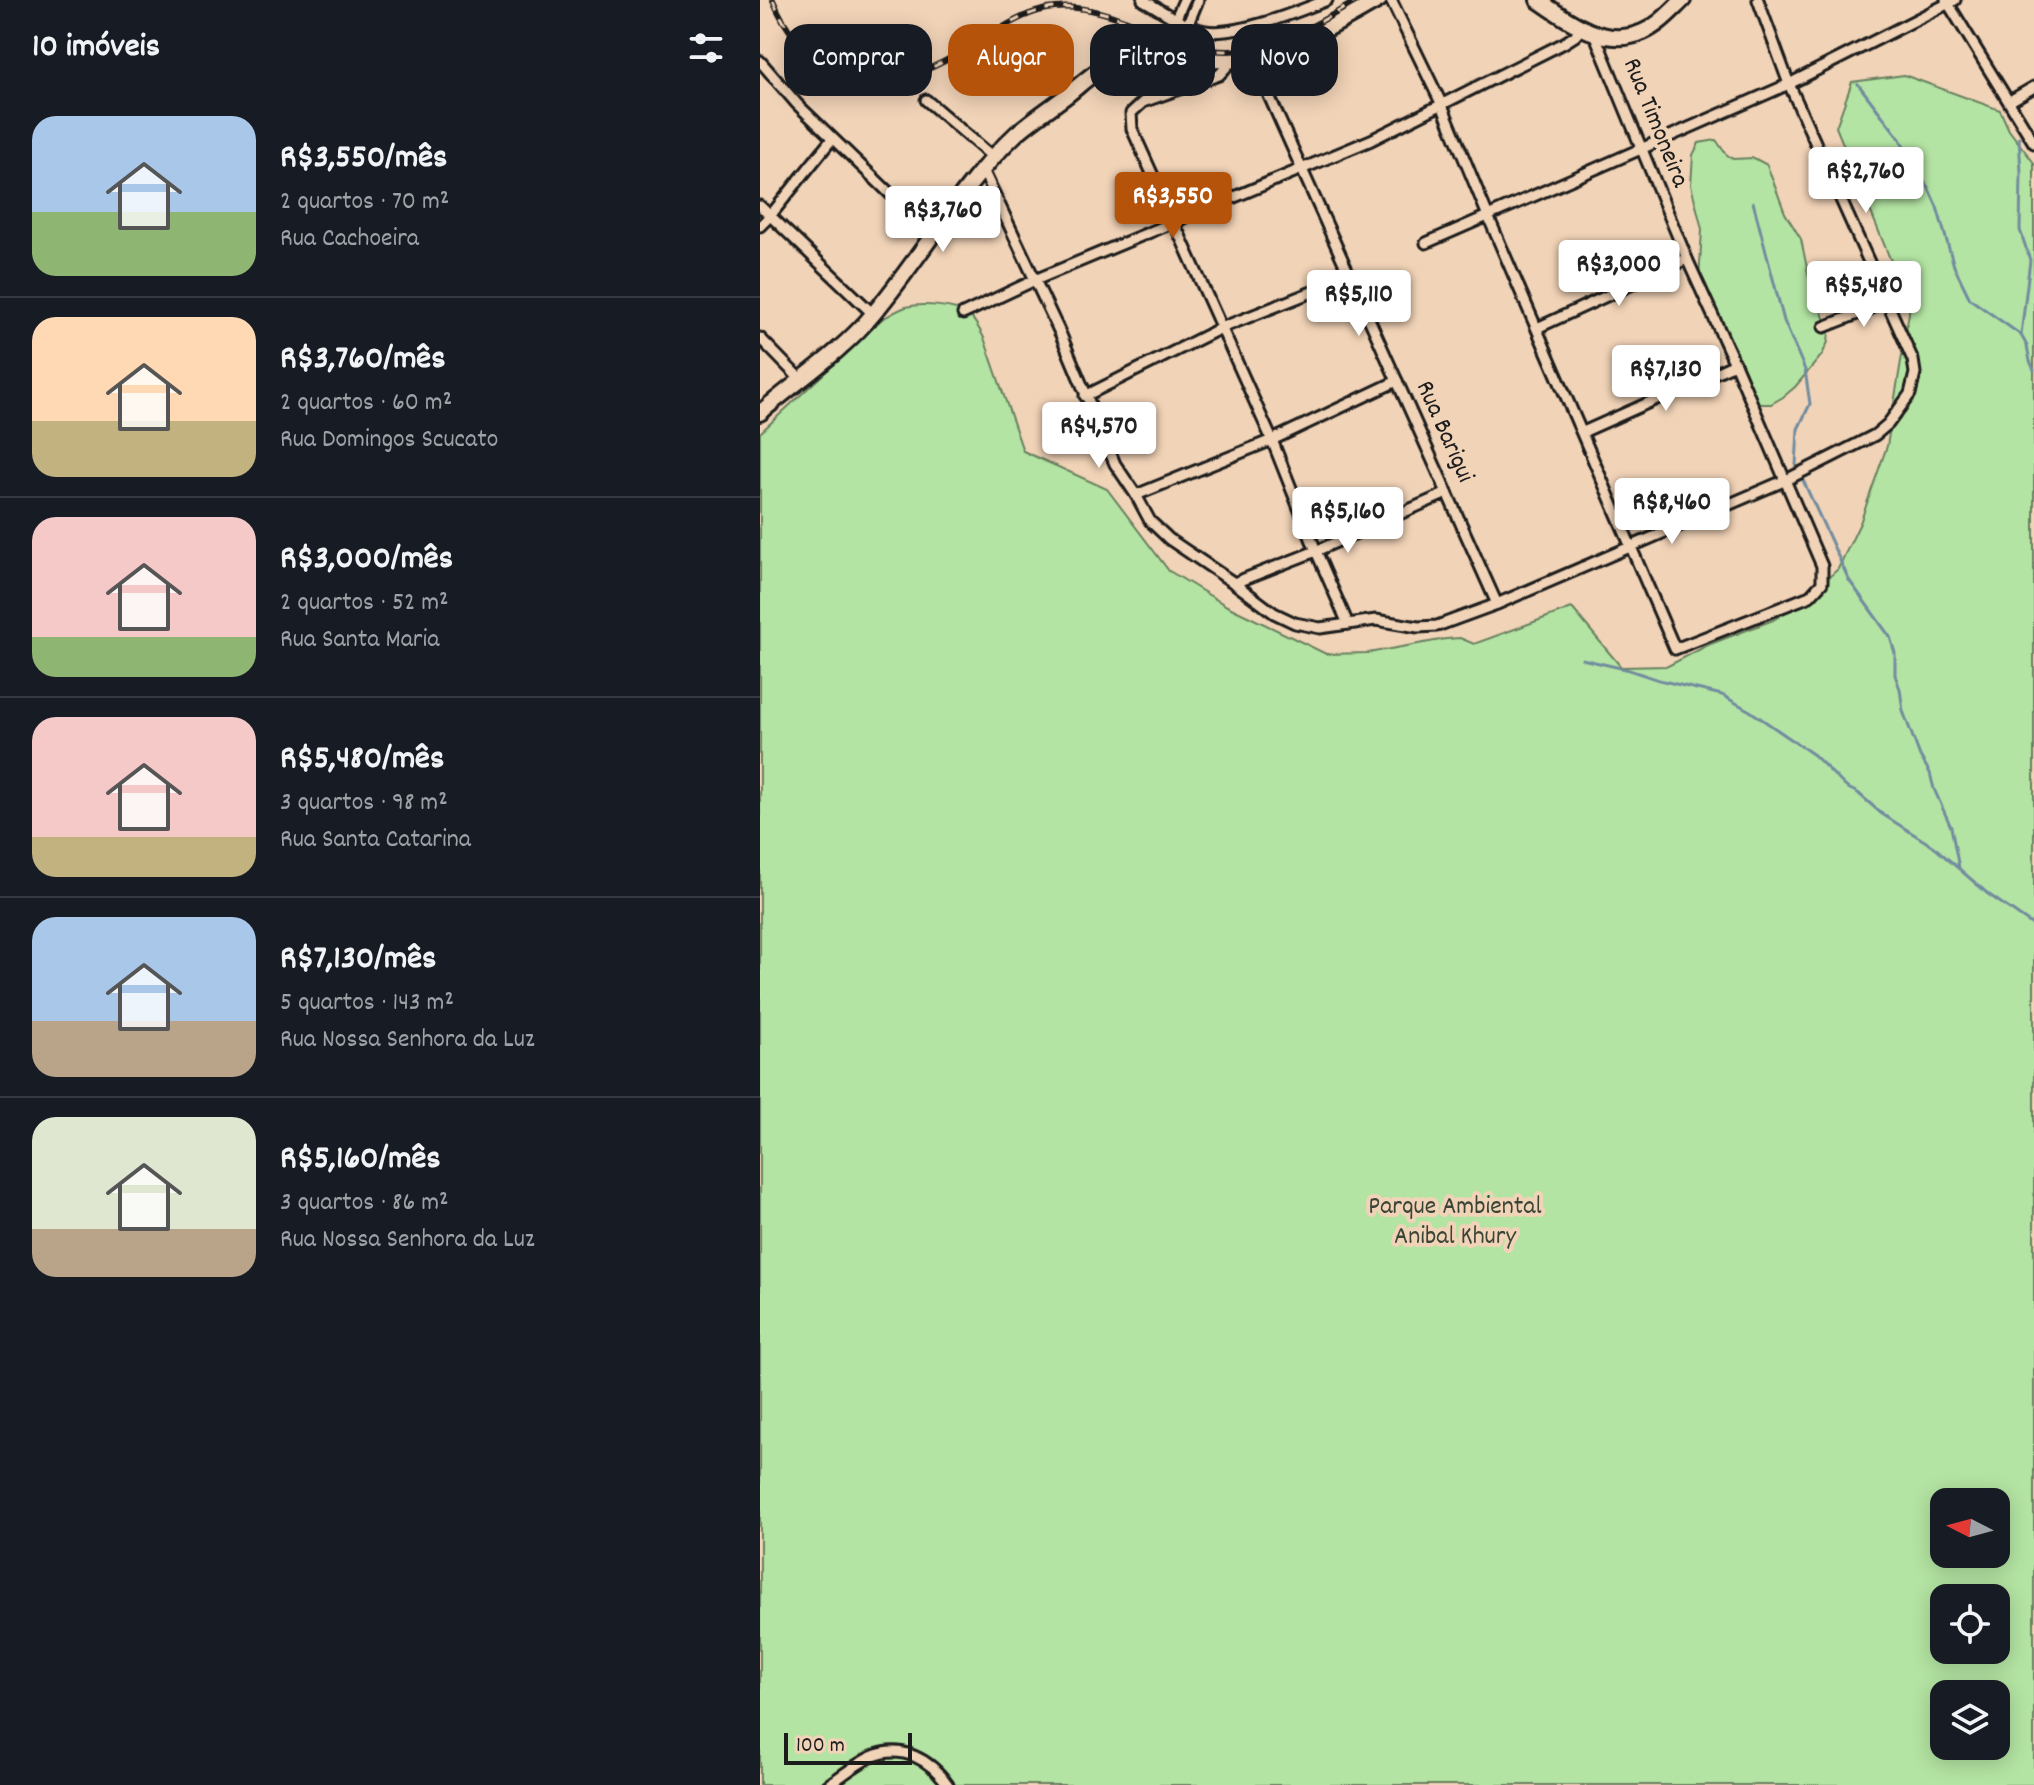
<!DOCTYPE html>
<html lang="pt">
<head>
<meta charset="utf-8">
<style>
	body { margin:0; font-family:Dekko,sans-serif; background:#20242c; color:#f1f3f6; height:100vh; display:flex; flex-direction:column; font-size:30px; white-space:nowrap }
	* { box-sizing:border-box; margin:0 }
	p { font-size:26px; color:#9ea1a6 }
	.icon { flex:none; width:44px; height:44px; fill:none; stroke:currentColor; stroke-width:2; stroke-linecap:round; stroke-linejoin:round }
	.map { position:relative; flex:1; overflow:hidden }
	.panel { display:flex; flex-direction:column; background:#171b24; width:760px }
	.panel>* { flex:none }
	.guide { position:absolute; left:24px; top:24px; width:760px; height:72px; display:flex; gap:16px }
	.needle { width:52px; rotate:276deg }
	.fabs { position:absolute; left:1170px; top:1488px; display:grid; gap:16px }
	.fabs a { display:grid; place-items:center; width:80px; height:80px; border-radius:16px; background:#171b24; box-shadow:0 4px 20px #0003; font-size:40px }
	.scale { position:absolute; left:24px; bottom:20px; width:128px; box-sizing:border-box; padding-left:8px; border:4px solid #1c1c1c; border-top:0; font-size:22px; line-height:28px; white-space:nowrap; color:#1c1c1c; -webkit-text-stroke:6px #f1d3b7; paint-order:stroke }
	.price { position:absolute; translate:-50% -68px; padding:0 18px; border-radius:8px; background:#fff; color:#222; font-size:26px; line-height:52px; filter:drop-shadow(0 2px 4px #0008) }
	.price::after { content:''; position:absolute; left:50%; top:48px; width:24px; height:18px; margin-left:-12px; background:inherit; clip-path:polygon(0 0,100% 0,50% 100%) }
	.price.on { background:#b45309; color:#fff }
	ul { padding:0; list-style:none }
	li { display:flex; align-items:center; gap:24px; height:200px; padding:0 32px }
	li+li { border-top:2px solid #363941 }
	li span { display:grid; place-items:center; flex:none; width:224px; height:160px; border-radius:24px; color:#555 }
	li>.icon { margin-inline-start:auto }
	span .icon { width:96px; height:96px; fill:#fffc; stroke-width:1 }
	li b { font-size:34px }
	h2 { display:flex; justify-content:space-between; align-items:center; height:96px; padding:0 32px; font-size:34px }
	.tag { padding:0 28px; border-radius:24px; background:#171b24; box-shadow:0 4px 20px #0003; font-size:28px; line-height:72px }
	.tag.on { background:#b45309; color:#fff }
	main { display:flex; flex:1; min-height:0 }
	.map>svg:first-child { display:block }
	.green { fill:#b4e4a3; stroke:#688060; stroke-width:2; fill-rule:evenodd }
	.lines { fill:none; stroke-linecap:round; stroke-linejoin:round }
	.stream { stroke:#728c9f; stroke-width:3 }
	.street-casing { stroke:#1c1c1c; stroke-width:15 }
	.secondary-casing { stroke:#1c1c1c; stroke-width:20 }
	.street { stroke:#f1d3b7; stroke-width:9 }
	.secondary { stroke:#f1d3b7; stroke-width:14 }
	.rail-casing { stroke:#1c1c1c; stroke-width:6 }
	.rail { stroke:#f1d3b7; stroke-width:3; stroke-dasharray:9; stroke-linecap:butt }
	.labels { text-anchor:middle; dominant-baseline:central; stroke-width:8; stroke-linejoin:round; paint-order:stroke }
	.street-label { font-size:26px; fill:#1c1c1c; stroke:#f1d3b7 }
	.park-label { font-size:26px; fill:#3a4437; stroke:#f1d3b7 }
</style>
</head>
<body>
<main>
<section class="panel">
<h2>10 imóveis<svg class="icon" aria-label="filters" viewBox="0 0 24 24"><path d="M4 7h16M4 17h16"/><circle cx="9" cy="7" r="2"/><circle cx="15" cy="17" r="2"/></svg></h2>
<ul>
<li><span style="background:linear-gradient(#a9c7e8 60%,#8fb573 0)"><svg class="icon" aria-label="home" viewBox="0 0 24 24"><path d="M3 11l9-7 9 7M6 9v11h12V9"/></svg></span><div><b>R$3,550/mês</b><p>2 quartos · 70 m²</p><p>Rua Cachoeira</p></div></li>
<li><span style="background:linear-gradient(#ffd9b3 65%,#c2b280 0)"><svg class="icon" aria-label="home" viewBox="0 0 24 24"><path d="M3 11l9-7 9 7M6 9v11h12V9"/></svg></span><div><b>R$3,760/mês</b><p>2 quartos · 60 m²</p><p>Rua Domingos Scucato</p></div></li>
<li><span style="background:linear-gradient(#f6c9c9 75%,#8fb573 0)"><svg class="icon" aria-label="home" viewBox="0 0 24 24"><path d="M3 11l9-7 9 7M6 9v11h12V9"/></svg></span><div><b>R$3,000/mês</b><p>2 quartos · 52 m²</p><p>Rua Santa Maria</p></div></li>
<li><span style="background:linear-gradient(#f6c9c9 75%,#c2b280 0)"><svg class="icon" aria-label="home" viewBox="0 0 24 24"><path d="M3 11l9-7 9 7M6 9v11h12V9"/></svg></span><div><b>R$5,480/mês</b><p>3 quartos · 98 m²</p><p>Rua Santa Catarina</p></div></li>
<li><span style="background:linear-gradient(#a9c7e8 65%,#b9a48a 0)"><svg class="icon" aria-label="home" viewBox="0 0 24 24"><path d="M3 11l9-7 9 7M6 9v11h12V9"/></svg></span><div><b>R$7,130/mês</b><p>5 quartos · 143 m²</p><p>Rua Nossa Senhora da Luz</p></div></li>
<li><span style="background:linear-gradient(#dfe7d0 70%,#b9a48a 0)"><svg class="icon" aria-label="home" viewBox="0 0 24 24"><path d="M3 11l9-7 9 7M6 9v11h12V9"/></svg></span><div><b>R$5,160/mês</b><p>3 quartos · 86 m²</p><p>Rua Nossa Senhora da Luz</p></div></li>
</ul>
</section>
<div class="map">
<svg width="1274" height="1785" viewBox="0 0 1274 1785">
	<rect width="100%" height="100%" fill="#f1d3b7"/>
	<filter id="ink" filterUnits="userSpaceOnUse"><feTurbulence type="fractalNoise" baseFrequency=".0125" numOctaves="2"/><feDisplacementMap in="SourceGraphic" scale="16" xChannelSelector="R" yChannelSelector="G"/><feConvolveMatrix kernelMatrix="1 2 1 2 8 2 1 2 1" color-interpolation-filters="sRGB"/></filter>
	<g filter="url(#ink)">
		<g class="green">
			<path d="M1144,75l96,35 9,20 25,33v1622h-1274v-1352l122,-114c8,-4 15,-9 24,-12 15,-4 51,-2 64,9 6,6 10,14 14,22l39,113 84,38 62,82 7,4 51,31 99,48 42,-1 78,-14 14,-1 14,6 98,-36 49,59 47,-1 40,-21 65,-25 29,-18 36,-33 22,-46 27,-77 22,-133v-8l-73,-178 16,-45zM1184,1502h52v52h-52zM1184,1598h52v52h-52zM1184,1694h52v52h-52z"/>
			<polygon points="956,140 966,154 973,159 994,158 1007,165 1025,213 1041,239 1049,278 1069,331 1068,342 1062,355 1035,387 1023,397 1011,404 995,404 939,281 942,229 931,185 933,155 939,143"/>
		</g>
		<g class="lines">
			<g class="stream">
				<polyline points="1098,84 1140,139 1154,167 1168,187 1177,207 1194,266 1210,299 1261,335 1267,346 1270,361 1274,370"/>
				<polyline points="1259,137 1261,173 1260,230 1270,260 1261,335"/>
				<polyline points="993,202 1024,321 1045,370 1050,404 1038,429 1036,465 1089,580 1130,637 1135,653 1135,675 1140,689 1143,711 1160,756 1170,773 1174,789 1191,827 1199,868"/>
				<polyline points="822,659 869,670 899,680 962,695 990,711 1054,755 1086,787 1098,793 1122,814 1174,847 1228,894 1274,926"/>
			</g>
			<g class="street-casing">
				<g id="street">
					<path d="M383,0c17,9 43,28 62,31 33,5 92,-19 122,-31"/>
					<polyline points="631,0 682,105 728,216 915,649 1050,596 1062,583 1062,566 975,364 927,259 834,33"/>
					<polyline points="1186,0 1274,143"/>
					<polyline points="416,18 424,0"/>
					<polyline points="415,55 438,0"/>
					<polyline points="492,58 737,604"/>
					<polyline points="0,61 37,104 173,235"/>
					<polyline points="472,61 459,75 383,102 371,113 372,129 512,440 556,551 588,624"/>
					<polyline points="166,100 234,158"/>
					<polyline points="1250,101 1274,87"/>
					<polyline points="223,170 301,335 355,464 376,495 390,521 409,539 474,583 514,613 535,623 560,628 616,620 658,627 677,626 737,604 1026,480 1115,435 1128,424 1150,394 1155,373 1153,360 1029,84 998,0"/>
					<polyline points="0,206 113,314"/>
					<polyline points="0,226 10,216 72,139"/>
					<polyline points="666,243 1029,84 1195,0"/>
					<polyline points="203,314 275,280 611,140 804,43 815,36 821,29"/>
					<polyline points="1064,327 1110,309 1125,298"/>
					<polyline points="777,328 927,259"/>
					<polyline points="0,338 41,380"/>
					<polyline points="325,396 461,328 590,277"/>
					<polyline points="823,432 975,364"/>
					<polyline points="376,495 512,440 637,381"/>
					<polyline points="474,583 556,551 687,493"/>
					<path d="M68,1785c14,-9 28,-21 43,-28 31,-14 60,3 77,28"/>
				</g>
			</g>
			<g class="secondary-casing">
				<g id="secondary">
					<path d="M778,0c30,21 67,49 105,32 16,-7 28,-21 40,-32"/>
					<path d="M0,413c38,-33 82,-61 114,-100 48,-57 88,-129 143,-180 15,-13 33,-25 49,-37 13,-10 28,-25 43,-32 42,-19 83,-1 126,-4 52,-4 99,-35 144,-60"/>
				</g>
			</g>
			<use href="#street" class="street"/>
			<use href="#secondary" class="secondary"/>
			<g class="rail-casing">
				<path id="rail" d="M13,0c12,29 30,53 58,68 61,32 111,-5 162,-35 20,-12 39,-23 62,-25 33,-3 63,9 93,21 20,9 42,18 64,21 54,7 101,-24 146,-50"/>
			</g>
			<use href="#rail" class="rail"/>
		</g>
	</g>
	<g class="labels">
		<g class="street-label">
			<text transform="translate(895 123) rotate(68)">Rua Timoneira</text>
			<text transform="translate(684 432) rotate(66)">Rua Barigui</text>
		</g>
		<g class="park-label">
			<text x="695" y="1207">Parque Ambiental<tspan x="695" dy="30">Anibal Khury</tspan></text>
		</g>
	</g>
</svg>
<div class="fabs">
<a><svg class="needle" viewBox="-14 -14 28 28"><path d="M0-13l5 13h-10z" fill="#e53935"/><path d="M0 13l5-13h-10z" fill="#9ea1a6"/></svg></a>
<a><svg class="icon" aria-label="locate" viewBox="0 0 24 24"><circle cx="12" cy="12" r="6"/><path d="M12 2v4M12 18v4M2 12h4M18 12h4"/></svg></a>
<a><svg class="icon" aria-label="layers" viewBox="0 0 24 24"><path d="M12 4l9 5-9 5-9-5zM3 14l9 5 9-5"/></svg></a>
</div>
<div class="scale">100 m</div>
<b class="price" style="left:1106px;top:215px">R$2,760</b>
<b class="price on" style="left:413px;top:240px">R$3,550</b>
<b class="price" style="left:183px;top:254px">R$3,760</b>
<b class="price" style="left:859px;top:308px">R$3,000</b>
<b class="price" style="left:1104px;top:329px">R$5,480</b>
<b class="price" style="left:599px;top:338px">R$5,110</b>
<b class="price" style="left:906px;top:413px">R$7,130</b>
<b class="price" style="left:339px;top:470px">R$4,570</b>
<b class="price" style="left:912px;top:546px">R$8,460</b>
<b class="price" style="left:588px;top:555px">R$5,160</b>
<div class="guide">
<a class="tag">Comprar</a>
<a class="tag on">Alugar</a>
<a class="tag">Filtros</a>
<a class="tag">Novo</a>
</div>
</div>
</main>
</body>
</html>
